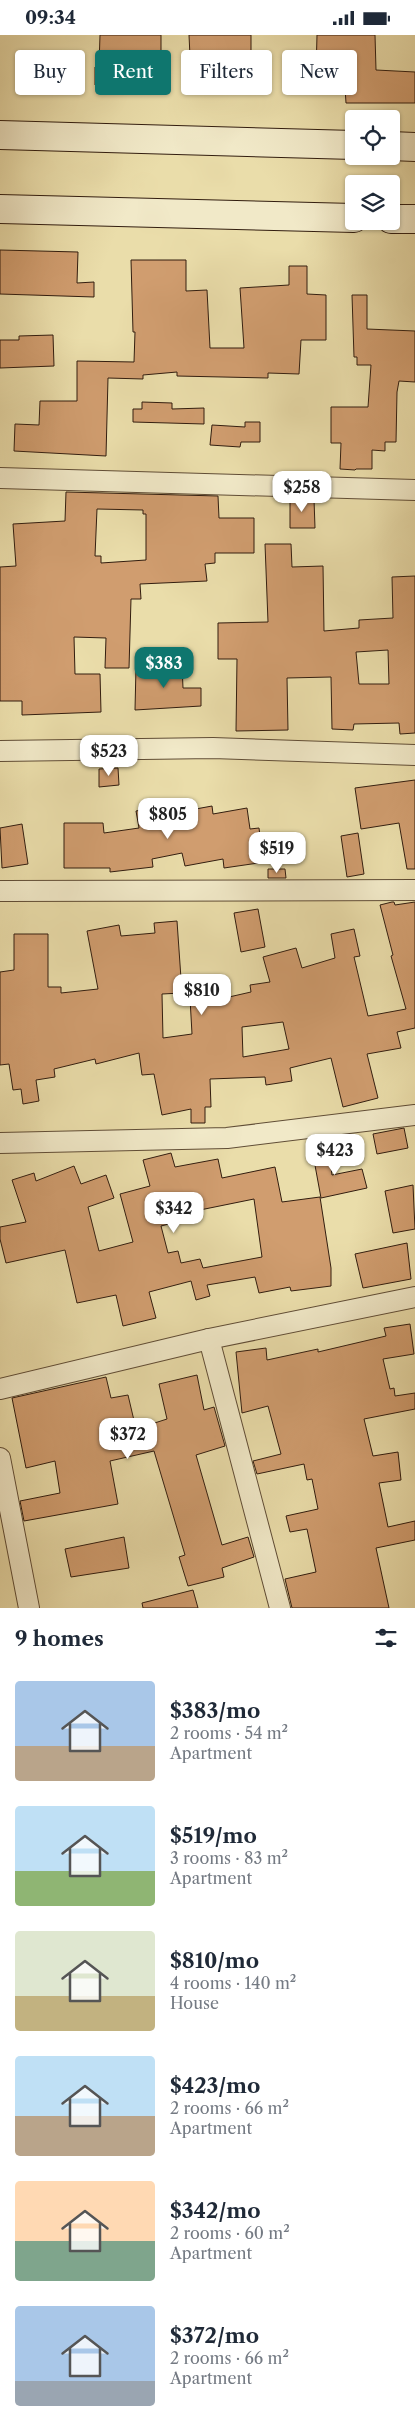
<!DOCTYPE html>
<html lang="en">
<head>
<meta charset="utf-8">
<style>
	body { margin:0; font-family:"Libre Caslon Text",serif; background:#f2f2f3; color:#1f2937; height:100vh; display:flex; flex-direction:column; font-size:19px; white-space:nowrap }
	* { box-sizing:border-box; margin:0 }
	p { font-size:16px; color:#747a83 }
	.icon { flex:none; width:28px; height:28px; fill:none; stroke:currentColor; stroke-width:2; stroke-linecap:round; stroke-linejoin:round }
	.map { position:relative; height:1573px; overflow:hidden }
	.sheet { display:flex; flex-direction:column; background:#fff; flex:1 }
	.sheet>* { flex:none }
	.guide { position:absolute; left:15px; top:15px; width:385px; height:45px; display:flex; gap:10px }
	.buttons { position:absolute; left:345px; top:75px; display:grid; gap:10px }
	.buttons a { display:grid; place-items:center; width:55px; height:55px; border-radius:5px; background:#fff; box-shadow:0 1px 4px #0004; font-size:25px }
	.price { position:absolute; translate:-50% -42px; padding:0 11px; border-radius:10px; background:#fff; color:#222; font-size:16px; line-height:32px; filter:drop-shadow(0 1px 2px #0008) }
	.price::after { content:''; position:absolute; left:50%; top:30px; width:15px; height:11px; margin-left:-8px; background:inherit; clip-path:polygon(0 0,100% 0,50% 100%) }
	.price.active { background:#0f766e; color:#fff }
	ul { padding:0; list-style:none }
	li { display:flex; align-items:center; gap:15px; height:125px; padding:0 15px }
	li span { display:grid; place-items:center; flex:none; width:140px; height:100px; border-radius:5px; color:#555 }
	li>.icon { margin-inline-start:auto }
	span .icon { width:60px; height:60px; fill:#fffc; stroke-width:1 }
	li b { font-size:21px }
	h2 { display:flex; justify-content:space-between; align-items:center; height:60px; padding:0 15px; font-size:21px }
	.chip { padding:0 18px; border-radius:5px; background:#fff; box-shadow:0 1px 4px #0004; font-size:18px; line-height:45px }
	.chip.active { background:#0f766e; color:#fff }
	.status { display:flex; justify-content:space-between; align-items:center; height:35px; padding:0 25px; background:#fff; direction:ltr }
	.status svg { height:14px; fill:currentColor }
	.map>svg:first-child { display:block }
	.building { fill:#d09d6f; stroke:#321d0f; fill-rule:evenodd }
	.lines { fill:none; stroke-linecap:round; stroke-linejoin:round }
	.minor-casing { stroke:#604d36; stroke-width:22 }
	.secondary-casing { stroke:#321d0f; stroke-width:30 }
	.minor { stroke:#f1e9c8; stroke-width:20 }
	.secondary { stroke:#f1e9c8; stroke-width:28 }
</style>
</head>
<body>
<div class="status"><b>09:34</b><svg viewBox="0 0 49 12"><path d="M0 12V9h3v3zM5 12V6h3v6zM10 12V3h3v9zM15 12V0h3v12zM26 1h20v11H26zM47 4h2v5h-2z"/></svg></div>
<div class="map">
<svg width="415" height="1573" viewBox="0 0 415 1573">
	<rect width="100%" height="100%" fill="#eaddaa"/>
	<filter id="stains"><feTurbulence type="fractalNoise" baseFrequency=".004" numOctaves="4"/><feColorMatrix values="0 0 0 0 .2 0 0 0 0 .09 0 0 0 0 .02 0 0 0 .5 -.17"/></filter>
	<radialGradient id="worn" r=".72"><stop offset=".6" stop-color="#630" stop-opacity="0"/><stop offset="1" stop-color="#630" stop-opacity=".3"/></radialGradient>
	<g class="building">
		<polygon points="100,0 161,0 161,36 121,37 121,50 95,50 95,32 99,31"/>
		<polygon points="189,0 251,0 251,58 228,56 228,42 191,43"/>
		<polygon points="317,0 375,0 376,35 415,37 415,68 346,68 344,38 316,38"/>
		<polygon points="0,215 78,217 77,248 94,247 94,262 0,259"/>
		<polygon points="131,225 186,225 186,256 207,255 210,313 244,313 240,253 289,250 289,231 307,231 307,259 326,260 326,305 301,305 299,339 268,338 268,343 177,341 177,337 143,340 143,344 108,343 106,421 14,416 15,389 39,390 40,366 77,366 77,326 134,327 135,297 133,297"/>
		<polygon points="352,260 367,260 367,294 415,296 415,347 399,346 397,357 396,407 385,407 385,416 372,415 372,434 356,434 355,435 340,434 341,408 331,408 331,372 368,372 371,330 357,330 357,322 354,322"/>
		<polygon points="53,300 54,331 0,333 0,305 19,305 19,301"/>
		<polygon points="142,367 172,368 172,374 204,373 204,389 133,387 133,374 142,374"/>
		<polygon points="245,387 260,387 260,407 241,407 240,412 210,410 212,390 245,392"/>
		<path d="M66,457l152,4 1,22h35v35h-39v10l-10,1 2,17 -67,3 1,15h-10l-2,69h-24l1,-30 -32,-1 1,37h25l1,38 -79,3v-14h-22v-134l16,-1 -3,-42 52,-3zM97,474l46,1v4h3v46l-45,3v-7h-6z"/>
		<polygon points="290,463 314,464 315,493 290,493"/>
		<path d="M265,509h26l1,23 31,-1 1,65 35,-3v-8l34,-2 -1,-41 23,-1v157l-15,1 -1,-11 -45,1 -1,6 -21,-1 -1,-52 -44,1 1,52 -52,1 1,-72h-19v-36l50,-1zM388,615l1,34h-30l-3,-32z"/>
		<polygon points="182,630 183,653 201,653 201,671 135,675 136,632"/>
		<polygon points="118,733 119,750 99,752 99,734"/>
		<polygon points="415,745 415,834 407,834 399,788 361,794 355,753"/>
		<polygon points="183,767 185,776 212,771 213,779 247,773 250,794 259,793 260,801 269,800 272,826 224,833 223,824 185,831 182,818 152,824 153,832 110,837 110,833 64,833 64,788 103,788 104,798 139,793 136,776"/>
		<polygon points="22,789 28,829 2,833 0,793"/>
		<polygon points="358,798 364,839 347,842 341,801"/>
		<polygon points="268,834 285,834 286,843 268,843"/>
		<path d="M392,867h2l1,3 20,-3v126l-18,4 4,16 -34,6 11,44 -35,9 -12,-49 -41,10 2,13 -26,4 -1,-8 -55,2 1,28h-6v16h-14v-14l-29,6 -8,-41 -12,1 -3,-22 -43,11 -1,-5 -41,10 1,8 -19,3 3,21 -16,3 -2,-15 -8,1 -4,-26 -9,1v-93l14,-2v-36h34v53h13v6l37,-4 -11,-58 32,-6 2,11 34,-3 -1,-10 23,-2 5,72 -20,1 1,44 29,-4 -2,-36 39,-1 22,-5 -1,-7 20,-3 -7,-25 33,-9 6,20 33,-10 -4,-24 23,-5 6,27 -6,1 14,59 38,-7 -15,-53 2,-1 -13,-50zM283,987l6,27 -46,8 -1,-30z"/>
		<polygon points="258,874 265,912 241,917 234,878"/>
		<polygon points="404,1093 408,1113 377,1119 373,1099"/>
		<polygon points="328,1112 332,1140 362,1134 367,1153 321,1163 312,1114"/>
		<path d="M171,1118l4,14 43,-8 4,19 53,-11 7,35 38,-5 11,71v18l-40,5 -1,-4 -31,6 -4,-16 -48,8 3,11 -14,4 -5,-19 -42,11 7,26 -33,8 -7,-31 -39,8 -12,-53 -59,13 -6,-24v-12l26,-5 -14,-42 22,-7 2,8 38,-15 7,18 25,-9 8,23 -26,9 11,44 34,-9 -13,-48 30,-8 -7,-26zM254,1164l8,58 -59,11 -3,-9 -19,4 -3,-12 -10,2 -7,-27 31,-8 -2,-6z"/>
		<polygon points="413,1150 415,1194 393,1198 385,1156"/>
		<polygon points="407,1208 411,1244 363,1253 355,1219"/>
		<polygon points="410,1289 414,1319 383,1324 390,1354 394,1353 395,1361 415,1358 415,1374 364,1384 373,1421 398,1417 401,1445 379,1448 388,1492 415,1486 415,1505 376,1513 389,1573 292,1573 285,1544 316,1537 307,1494 290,1497 286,1481 318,1474 312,1444 307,1445 304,1429 257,1439 253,1426 281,1419 268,1371 242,1378 236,1317 266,1313 267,1325 318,1314 318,1317 386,1301 384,1293"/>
		<polygon points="197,1340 204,1375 214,1372 225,1411 196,1420 222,1510 248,1502 254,1522 222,1533 224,1542 188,1551 179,1522 185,1520 154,1416 110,1426 118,1469 24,1486 20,1466 60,1458 55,1426 26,1433 12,1363 106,1342 111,1363 128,1360 136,1394 167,1384 159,1349"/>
		<polygon points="124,1502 129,1533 71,1542 65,1514"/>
		<polygon points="193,1555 198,1573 143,1573 142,1568"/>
	</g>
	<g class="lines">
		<g class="minor-casing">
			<g id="minor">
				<polyline points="0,443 415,455"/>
				<polyline points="0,716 213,713 415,720"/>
				<polyline points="0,856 415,855"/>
				<polyline points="0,1108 227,1103 415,1080"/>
				<polyline points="209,1304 280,1573"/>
				<polyline points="0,1354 209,1304 415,1262"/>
				<polyline points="0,1423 29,1573"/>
			</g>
		</g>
		<g class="secondary-casing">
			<g id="secondary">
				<polyline points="0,100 354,110"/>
				<polyline points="391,111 415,112"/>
				<polyline points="0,174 354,183"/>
				<polyline points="391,184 415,184"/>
			</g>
		</g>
		<use href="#minor" class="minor"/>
		<use href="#secondary" class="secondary"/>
	</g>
	<rect width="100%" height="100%" filter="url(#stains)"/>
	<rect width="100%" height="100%" fill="url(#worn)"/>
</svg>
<div class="buttons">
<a><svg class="icon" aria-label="locate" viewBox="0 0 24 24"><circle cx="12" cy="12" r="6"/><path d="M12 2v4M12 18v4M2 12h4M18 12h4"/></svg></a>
<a><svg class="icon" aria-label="layers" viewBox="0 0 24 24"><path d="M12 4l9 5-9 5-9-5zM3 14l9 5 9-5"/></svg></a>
</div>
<b class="price" style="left:302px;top:478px">$258</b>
<b class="price active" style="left:164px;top:654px">$383</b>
<b class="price" style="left:109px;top:742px">$523</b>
<b class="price" style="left:168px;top:805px">$805</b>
<b class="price" style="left:277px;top:839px">$519</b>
<b class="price" style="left:202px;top:981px">$810</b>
<b class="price" style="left:335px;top:1141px">$423</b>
<b class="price" style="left:174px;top:1199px">$342</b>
<b class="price" style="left:128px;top:1425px">$372</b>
<div class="guide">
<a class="chip">Buy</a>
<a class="chip active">Rent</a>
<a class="chip">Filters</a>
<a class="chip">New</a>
</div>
</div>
<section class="sheet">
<h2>9 homes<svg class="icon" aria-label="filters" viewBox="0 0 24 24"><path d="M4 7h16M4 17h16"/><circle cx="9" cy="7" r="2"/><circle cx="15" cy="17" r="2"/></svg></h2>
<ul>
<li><span style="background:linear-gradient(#a9c7e8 65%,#b9a48a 0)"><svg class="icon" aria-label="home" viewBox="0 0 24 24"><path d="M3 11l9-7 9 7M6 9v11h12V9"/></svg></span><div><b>$383/mo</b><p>2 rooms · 54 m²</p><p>Apartment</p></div></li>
<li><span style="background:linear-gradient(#bfe0f5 65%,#8fb573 0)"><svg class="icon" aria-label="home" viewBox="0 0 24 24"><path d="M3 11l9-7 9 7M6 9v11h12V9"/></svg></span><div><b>$519/mo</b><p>3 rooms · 83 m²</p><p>Apartment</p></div></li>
<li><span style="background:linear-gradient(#dfe7d0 65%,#c2b280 0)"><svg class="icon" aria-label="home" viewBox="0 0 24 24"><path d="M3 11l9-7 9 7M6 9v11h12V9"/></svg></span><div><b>$810/mo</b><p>4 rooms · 140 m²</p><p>House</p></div></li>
<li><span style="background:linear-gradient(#bfe0f5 60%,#b9a48a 0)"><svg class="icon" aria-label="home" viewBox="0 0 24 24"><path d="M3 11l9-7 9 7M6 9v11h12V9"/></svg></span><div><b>$423/mo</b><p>2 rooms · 66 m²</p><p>Apartment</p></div></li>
<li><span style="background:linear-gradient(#ffd9b3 60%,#7fa58c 0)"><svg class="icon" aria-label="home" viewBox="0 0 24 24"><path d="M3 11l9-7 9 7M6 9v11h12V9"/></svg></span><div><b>$342/mo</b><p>2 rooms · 60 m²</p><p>Apartment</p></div></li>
<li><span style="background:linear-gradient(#a9c7e8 75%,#9aa5b1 0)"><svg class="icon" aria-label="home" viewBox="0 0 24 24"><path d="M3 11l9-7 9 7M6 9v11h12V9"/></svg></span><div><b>$372/mo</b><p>2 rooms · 66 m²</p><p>Apartment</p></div></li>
</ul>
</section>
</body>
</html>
